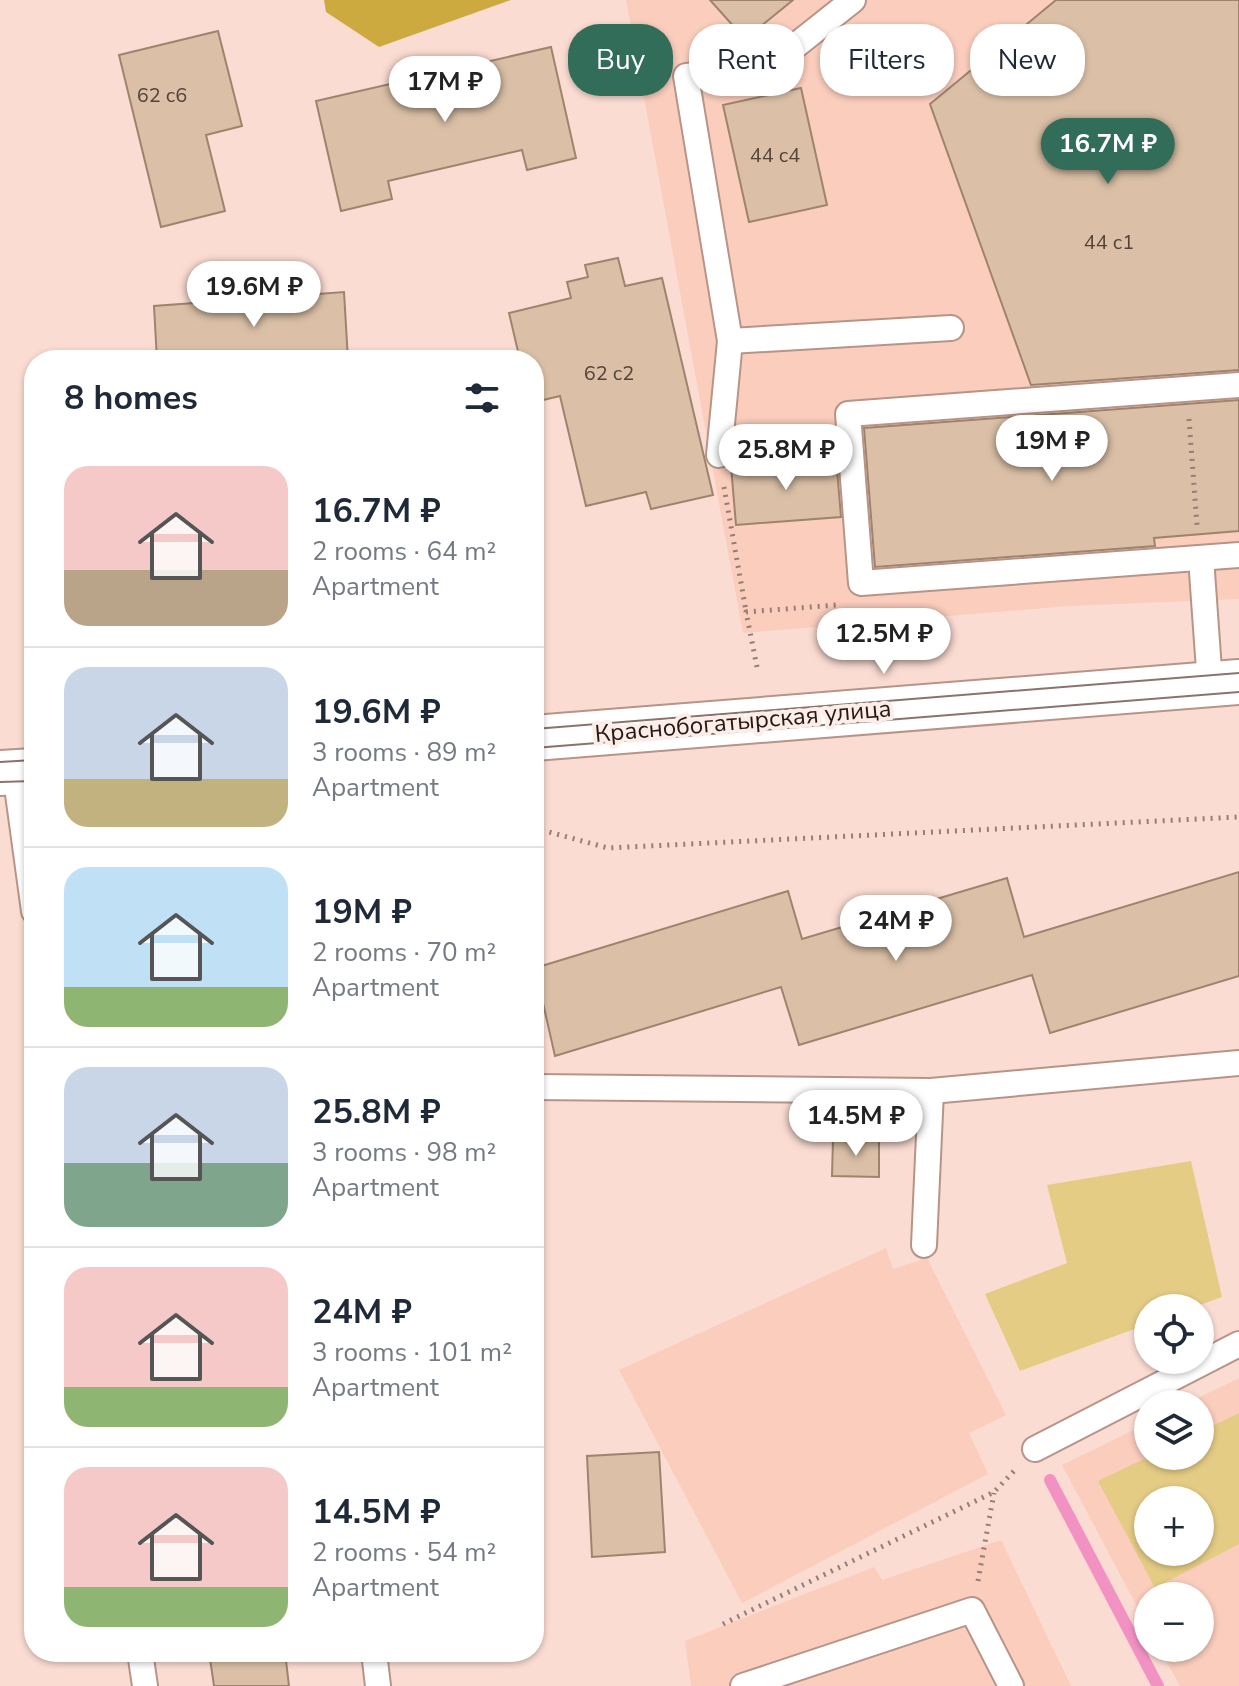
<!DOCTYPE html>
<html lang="en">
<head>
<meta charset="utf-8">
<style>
	body { margin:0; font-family:"Nunito Sans",sans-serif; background:#f6f6f7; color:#1f2937; height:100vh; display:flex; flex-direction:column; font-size:30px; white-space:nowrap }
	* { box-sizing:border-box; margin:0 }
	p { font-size:26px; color:#747a83 }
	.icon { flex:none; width:44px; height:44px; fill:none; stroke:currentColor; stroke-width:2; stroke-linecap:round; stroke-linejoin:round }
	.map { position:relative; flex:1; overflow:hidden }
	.details { position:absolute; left:24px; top:350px; width:520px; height:1312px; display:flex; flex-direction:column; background:#fff; border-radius:32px; box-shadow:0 2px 6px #0004 }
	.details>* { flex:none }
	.hud { position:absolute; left:568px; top:24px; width:550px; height:72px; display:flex; gap:16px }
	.controls { position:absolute; left:1134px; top:1294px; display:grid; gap:16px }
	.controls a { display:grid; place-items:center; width:80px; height:80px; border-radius:50%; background:#fff; box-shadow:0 2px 6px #0004; font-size:40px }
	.price { position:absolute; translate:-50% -68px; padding:0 18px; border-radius:28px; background:#fff; color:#222; font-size:26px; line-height:52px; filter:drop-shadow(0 2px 4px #0008) }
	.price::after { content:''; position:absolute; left:50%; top:48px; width:24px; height:18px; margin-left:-12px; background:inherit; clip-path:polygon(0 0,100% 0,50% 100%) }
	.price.active { background:#316d58; color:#fff }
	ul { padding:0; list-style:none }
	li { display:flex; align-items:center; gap:24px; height:200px; padding:0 40px }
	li+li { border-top:2px solid #e0e1e3 }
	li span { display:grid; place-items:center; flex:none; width:224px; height:160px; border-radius:24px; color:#555 }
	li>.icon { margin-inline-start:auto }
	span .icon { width:96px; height:96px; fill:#fffc; stroke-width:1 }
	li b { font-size:34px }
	h2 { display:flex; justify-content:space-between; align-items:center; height:96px; padding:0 40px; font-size:34px }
	.pill { padding:0 28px; border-radius:32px; background:#fff; box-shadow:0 2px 6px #0004; font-size:28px; line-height:72px }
	.pill.active { background:#316d58; color:#fff }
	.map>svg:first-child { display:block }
	.built { fill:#facdbd; fill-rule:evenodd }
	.green { fill:#e5cc85; fill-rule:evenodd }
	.forest { fill:#ccaa3f }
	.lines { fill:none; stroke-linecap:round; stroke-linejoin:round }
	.stream { stroke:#f292c3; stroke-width:12 }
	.building { fill:#dbc0a7; stroke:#9e846c; stroke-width:2 }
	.service-casing { stroke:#b89488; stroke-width:28 }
	.secondary-casing { stroke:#b89488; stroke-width:48 }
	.path { stroke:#947e76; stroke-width:5; stroke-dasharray:2 6; stroke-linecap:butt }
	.service { stroke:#fff; stroke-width:24 }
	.secondary { stroke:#fff; stroke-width:44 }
	.tram { stroke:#89736c; stroke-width:2 }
	.labels { text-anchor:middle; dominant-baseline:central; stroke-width:8; stroke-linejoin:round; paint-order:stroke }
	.number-label { font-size:20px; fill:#534339 }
	.street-label { font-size:24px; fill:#261914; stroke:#fdede8 }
</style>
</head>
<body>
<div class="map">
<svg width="1239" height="1686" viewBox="0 0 1239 1686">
	<rect width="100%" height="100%" fill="#fbdcd2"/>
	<g class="built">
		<polygon points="626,0 1239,0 1239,599 1069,606 743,633"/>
		<polygon points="886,1248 893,1269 927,1258 1006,1415 969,1433 988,1474 742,1603 619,1370"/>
		<path d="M1239,1378v308h-59l-21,-38h41v-52h-52v31l-86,-162 86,-42v33h52v-52h-14zM1148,1500h52v52h-52z"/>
		<polygon points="1001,1540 1071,1686 691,1686 685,1641 874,1567 882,1580"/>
	</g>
	<g class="green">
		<polygon points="1191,1161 1222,1297 1192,1308 1148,1308 1148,1324 1020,1371 985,1294 1067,1263 1047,1185"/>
		<path d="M1239,1413v131l-84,44 -57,-107 52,-25h50v-24zM1148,1500h52v52h-52z"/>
	</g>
	<polygon class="forest" points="324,0 511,0 379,47 326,12"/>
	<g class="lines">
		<polyline class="stream" points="1050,1480 1158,1686"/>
	</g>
	<g class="building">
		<polygon points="710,0 793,0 745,39"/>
		<polygon points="1056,0 1239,0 1239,370 1031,385 930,104"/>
		<polygon points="218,31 242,126 206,135 225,211 161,227 119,55"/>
		<polygon points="551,47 576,158 527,170 522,150 388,181 392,199 341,211 316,101"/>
		<polygon points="801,88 827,205 749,222 723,105"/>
		<polygon points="618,258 625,286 662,278 713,495 651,509 646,492 586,506 560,396 539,401 534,375 534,360 520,360 509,313 571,298 567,282 588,277 585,265"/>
		<polygon points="344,292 348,360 157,360 154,306"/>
		<polygon points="1239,400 1239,531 1154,538 1155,546 875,567 864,428"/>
		<polygon points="836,458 841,517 736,525 731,466"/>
		<polygon points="1239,872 1239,976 1050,1033 1032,975 799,1045 781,987 555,1056 535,968 788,891 802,939 1007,878 1024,937"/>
		<polygon points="833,1139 879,1140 879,1177 832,1176"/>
		<polygon points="659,1452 665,1552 592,1557 587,1456"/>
		<polygon points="209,1652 285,1652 289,1686 214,1686"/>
	</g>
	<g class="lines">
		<g class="service-casing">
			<g id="service">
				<polyline points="853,0 775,62 686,76 730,341 951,328"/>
				<polyline points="1239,385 848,414 861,583 1239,555"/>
				<polyline points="719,455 730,341"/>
				<polyline points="1201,558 1210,684"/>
				<polyline points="15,772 34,911"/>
				<polyline points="534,1087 931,1091 1239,1063"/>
				<polyline points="924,1245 931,1091"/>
				<polyline points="1035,1449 1239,1344"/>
				<polyline points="140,1652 145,1686"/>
				<polyline points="374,1652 378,1686"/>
				<polyline points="743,1686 972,1610 1011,1686"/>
			</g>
		</g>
		<g class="secondary-casing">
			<g id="secondary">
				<polyline points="534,738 1239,682"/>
				<polyline points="0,773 34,771"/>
			</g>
		</g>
		<g class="path">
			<polyline points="1189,419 1197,525"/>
			<polyline points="724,487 746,611"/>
			<polyline points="757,667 746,612 836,605"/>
			<polyline points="534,828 608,848 1239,817"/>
			<polyline points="978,1581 994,1493"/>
			<polyline points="723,1624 994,1492 1014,1471"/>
		</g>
		<use href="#service" class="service"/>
		<use href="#secondary" class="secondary"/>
		<g class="tram">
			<polyline points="534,729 1239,673"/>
			<polyline points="534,748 1239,692"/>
			<polyline points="0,762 34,760"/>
			<polyline points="0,782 34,781"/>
		</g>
	</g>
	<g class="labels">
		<g class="number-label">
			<text x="162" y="95">62 с6</text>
			<text x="775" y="155">44 с4</text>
			<text x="1109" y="242">44 с1</text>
			<text x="609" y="373">62 с2</text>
		</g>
		<g class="street-label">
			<text transform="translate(743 721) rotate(-5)">Краснобогатырская улица</text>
		</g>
	</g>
</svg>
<div class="controls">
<a><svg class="icon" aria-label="locate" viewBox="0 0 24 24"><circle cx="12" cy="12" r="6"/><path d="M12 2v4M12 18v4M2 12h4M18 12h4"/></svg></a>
<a><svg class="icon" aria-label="layers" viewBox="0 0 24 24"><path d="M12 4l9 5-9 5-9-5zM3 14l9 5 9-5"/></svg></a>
<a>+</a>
<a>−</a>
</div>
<b class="price" style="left:445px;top:124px">17M ₽</b>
<b class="price active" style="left:1108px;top:186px">16.7M ₽</b>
<b class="price" style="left:254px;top:329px">19.6M ₽</b>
<b class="price" style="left:1052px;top:483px">19M ₽</b>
<b class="price" style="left:786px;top:492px">25.8M ₽</b>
<b class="price" style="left:884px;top:676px">12.5M ₽</b>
<b class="price" style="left:896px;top:963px">24M ₽</b>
<b class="price" style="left:856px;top:1158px">14.5M ₽</b>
<div class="hud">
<a class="pill active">Buy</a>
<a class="pill">Rent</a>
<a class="pill">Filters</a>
<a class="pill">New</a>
</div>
<section class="details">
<h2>8 homes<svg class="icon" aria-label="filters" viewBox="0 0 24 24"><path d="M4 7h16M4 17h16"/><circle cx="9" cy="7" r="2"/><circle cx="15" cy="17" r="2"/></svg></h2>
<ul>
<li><span style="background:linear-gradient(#f6c9c9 65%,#b9a48a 0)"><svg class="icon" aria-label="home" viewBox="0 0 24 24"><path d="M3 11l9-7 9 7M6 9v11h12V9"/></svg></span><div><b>16.7M ₽</b><p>2 rooms · 64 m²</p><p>Apartment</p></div></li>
<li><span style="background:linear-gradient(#c9d6e8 70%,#c2b280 0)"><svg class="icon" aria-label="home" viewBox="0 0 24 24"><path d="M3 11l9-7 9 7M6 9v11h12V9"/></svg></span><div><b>19.6M ₽</b><p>3 rooms · 89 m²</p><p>Apartment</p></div></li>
<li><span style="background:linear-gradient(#bfe0f5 75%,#8fb573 0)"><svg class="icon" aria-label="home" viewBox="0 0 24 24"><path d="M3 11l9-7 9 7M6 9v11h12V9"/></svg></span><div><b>19M ₽</b><p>2 rooms · 70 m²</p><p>Apartment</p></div></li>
<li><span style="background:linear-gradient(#c9d6e8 60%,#7fa58c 0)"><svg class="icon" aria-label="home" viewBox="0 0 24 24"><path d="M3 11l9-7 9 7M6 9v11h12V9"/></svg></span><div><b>25.8M ₽</b><p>3 rooms · 98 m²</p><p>Apartment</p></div></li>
<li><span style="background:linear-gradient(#f6c9c9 75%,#8fb573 0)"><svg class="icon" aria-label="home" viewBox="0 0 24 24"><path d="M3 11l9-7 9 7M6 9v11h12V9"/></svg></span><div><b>24M ₽</b><p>3 rooms · 101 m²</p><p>Apartment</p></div></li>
<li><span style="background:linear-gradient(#f6c9c9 75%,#8fb573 0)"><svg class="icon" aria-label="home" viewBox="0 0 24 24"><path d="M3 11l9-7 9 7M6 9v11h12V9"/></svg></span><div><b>14.5M ₽</b><p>2 rooms · 54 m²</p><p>Apartment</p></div></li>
</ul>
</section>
</div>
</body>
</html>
